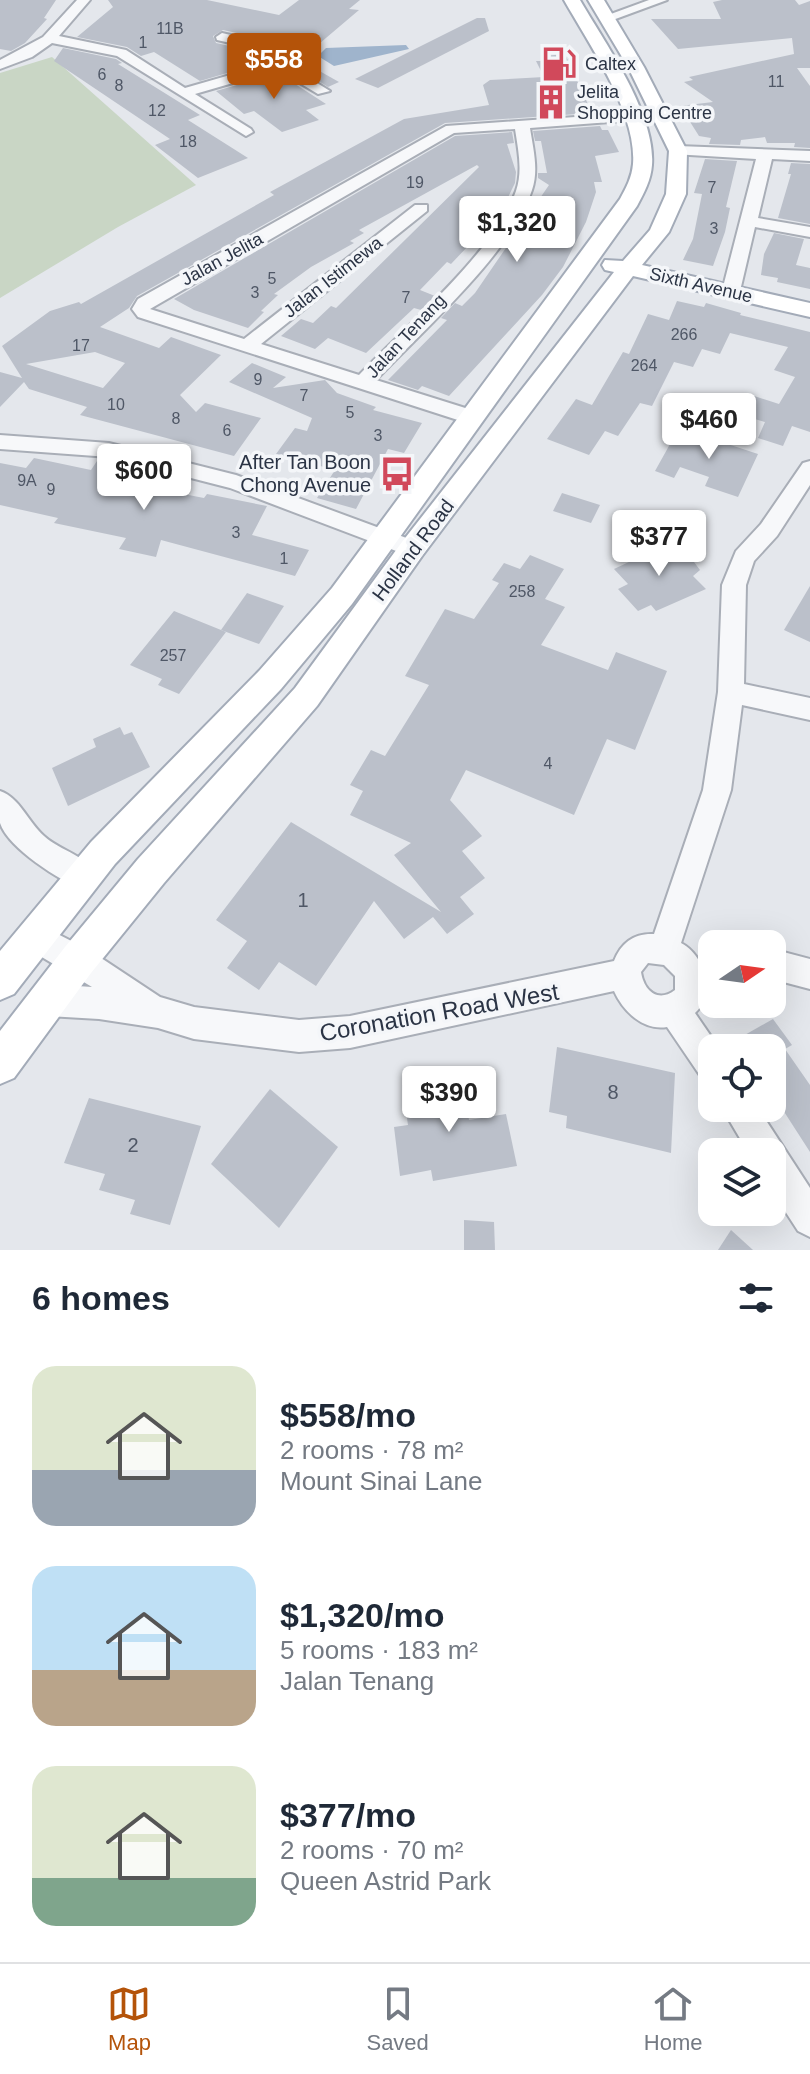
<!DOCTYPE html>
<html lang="en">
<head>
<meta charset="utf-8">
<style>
	body { margin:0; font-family:Helvetica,sans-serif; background:#f2f2f3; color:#1f2937; height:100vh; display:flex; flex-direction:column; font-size:30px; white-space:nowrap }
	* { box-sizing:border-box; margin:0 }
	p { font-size:26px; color:#747a83 }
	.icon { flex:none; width:44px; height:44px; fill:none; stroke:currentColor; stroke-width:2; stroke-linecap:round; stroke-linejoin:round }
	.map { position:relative; height:1250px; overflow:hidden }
	.details { display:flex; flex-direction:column; background:#fff; flex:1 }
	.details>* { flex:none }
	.needle { width:52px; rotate:77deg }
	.tools { position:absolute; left:698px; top:930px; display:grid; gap:16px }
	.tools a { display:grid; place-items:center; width:88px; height:88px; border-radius:16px; background:#fff; box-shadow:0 8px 32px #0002; font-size:40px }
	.price { position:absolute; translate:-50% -68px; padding:0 18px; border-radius:8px; background:#fff; color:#222; font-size:26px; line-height:52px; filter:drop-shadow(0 2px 4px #0008) }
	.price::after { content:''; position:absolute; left:50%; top:48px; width:24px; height:18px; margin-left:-12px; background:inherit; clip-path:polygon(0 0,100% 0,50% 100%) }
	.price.current { background:#b45309; color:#fff }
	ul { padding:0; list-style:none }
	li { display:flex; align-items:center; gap:24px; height:200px; padding:0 32px }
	li span { display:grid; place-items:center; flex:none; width:224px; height:160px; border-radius:24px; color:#555 }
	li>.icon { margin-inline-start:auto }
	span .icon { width:96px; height:96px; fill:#fffc; stroke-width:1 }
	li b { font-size:34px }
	h2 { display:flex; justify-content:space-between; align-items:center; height:96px; padding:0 32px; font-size:34px }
	.menu { display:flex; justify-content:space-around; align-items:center; height:112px; border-top:2px solid #e0e1e3; background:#fff; font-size:22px; color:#747a83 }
	.menu a { display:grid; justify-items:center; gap:4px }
	.menu .current { color:#b45309 }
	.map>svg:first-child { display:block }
	.green { fill:#c9d6c5 }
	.water { fill:#9fb4cc }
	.building { fill:#bbc0ca; fill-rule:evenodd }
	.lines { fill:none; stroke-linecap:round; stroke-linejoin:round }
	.minor-casing { stroke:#a9aeb7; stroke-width:4 }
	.major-casing { stroke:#a3abb8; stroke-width:4 }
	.minor { fill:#f7f8fa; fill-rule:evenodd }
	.major { fill:#fff; fill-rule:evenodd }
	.labels { text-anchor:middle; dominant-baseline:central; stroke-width:7; stroke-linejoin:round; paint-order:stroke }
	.number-label { font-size:16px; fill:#4f5766 }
	.far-poi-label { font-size:18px; fill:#2b3445; stroke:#f4f6f9; text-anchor:start }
	.far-street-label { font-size:18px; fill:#2b3445; stroke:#f4f6f9 }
	.poi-label { font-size:20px; fill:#2b3445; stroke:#f4f6f9; text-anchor:end }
	.street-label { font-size:20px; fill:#2b3445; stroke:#f4f6f9 }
	.near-number-label { font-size:20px; fill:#4f5766 }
	.near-street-label { font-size:24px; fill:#2b3445; stroke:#f4f6f9 }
</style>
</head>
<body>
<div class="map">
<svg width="810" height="1250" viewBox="0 0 810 1250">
	<rect width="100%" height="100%" fill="#e4e7ec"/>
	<polygon class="green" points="52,57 196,185 118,227 0,298 0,73"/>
	<polygon class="water" points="406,45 409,49 334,66 318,56 326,48"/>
	<g class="building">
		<polygon points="0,0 56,0 44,18 47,19 25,43 11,51 0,49"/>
		<polygon points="108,0 207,0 279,15 299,0 360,0 349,9 359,10 300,60 339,82 328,87 246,35 223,30 213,36 216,43 234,47 261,63 200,81 154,52 141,56 127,47 77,37 113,7"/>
		<polygon points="722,0 795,0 799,5 810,1 810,68 797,68 810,86 810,148 794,147 795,143 767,143 765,137 741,140 740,145 709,144 711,138 699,136 680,106 713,102 684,82 693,80 689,77 794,54 792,38 678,49 651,19 721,19 713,2"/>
		<polygon points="477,18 485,18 489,31 378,88 355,79"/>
		<polygon points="63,48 116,59 122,63 118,64 200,115 188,120 248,158 198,178 155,145 170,139 54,61"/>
		<path d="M565,54l27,59 -147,10 -308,173 -8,12 -29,19 59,21 12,-11 50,18 -41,40 16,17 9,-9 56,15 -27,38 -154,-41 7,-8 -58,-18 -5,-7 -24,25v-35l22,6 -20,-32 48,-35 29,-9 2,2 193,-109 -4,-3 134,-73 85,-14 -6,-20 7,-5 54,-3 -8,-16h10l-2,-5zM95,352l30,11 -22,25 -77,-24z"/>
		<polygon points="278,73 326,104 306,110 319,120 282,132 254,111 244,114 216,91"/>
		<polygon points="600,126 602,130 608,130 619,152 595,156 602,182 594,182 596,192 586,222 563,267 542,295 449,396 422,386 418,390 388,380 447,320 441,318 455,303 462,306 475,293 549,185 538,178 538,173 547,173 541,141 535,141 533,131"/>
		<polygon points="512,132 514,143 507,144 516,172 515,183 496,222 473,246 469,245 451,264 447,262 420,290 435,296 421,310 414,308 366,353 328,338 315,349 281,336 301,319 313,323 331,306 336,308 479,167 477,165 359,230 364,233 350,241 354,243 311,267 274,294 278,295 261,311 264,312 248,328 194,310 174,299 455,136"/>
		<polygon points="705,159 737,161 726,207 730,208 725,232 713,266 683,260 693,239 702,194 694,193"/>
		<polygon points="791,163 810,164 810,224 778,218 791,174 788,174"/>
		<polygon points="774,233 804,239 796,265 810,268 810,289 777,282 778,278 761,275 764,254"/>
		<polygon points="677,301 704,307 706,303 741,313 740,315 810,332 810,432 792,426 783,446 758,438 765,422 741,415 751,395 779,404 795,377 774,370 788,347 730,333 720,354 702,349 693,367 674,362 652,406 640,403 618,436 605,431 589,455 547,439 576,399 592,405 623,352 629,354 648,314 669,320"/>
		<polygon points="252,363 286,377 273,388 325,380 337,393 376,407 373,410 422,423 404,453 388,449 356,509 317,498 335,470 276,454 295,428 307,431 312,418 229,382"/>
		<polygon points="679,428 758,454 738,497 705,486 709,477 680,467 674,478 655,471"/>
		<polygon points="34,458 91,470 97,461 151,472 142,486 204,498 207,494 267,506 252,535 309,550 295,576 161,540 156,557 119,549 126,538 54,523 58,518 0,505 0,463 26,468"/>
		<polygon points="562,493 600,505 591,523 553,511"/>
		<polygon points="663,543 670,551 683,553 691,558 700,570 693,576 706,589 656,611 651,605 638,611 618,589 628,584 614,569 631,561 628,558"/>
		<polygon points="530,555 564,569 545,599 565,607 541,645 608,670 616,652 667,671 635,750 607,739 574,815 466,770 450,800 482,836 462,851 485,878 460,897 474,914 447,934 433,917 404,939 374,901 316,986 279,962 259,990 227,968 247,941 216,920 291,822 441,912 394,855 411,843 350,815 363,791 350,785 371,750 385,756 429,685 405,676 445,609 474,619 499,583 492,580 504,563 520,569"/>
		<polygon points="810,586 810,642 784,630"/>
		<polygon points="247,593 284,606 259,644 221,630"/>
		<polygon points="174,611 226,632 179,694 158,685 162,679 130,665"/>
		<polygon points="120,727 124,735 132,732 150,767 68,806 52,768 96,747 93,739"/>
		<polygon points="773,1019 792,1045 785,1049 810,1085 810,1152 772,1093 772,1048 722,1048"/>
		<polygon points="557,1047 675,1073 671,1153 566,1128 567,1116 549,1112"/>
		<polygon points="461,1075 469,1120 506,1114 517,1166 433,1181 431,1170 400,1176 394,1127 408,1125 402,1085"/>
		<polygon points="270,1089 338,1147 279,1228 211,1164"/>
		<polygon points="89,1098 201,1126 170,1225 130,1214 135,1200 99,1190 105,1174 64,1163"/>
		<polygon points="464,1220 494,1222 495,1250 464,1250"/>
		<polygon points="731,1230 753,1250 718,1250"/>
	</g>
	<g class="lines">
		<g class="minor-casing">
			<g id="minor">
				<polygon points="77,0 90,0 59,36 126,50 185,88 268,64 235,44 217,40 216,37 222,33 244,38 330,91 318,94 278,70 195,94 251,129 253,132 246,136 117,56 52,43 32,57 0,69 0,60 43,37"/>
				<polygon points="649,0 667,0 610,21 600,18"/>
				<path d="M632,113l5,1v6l-107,8c3,20 9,42 2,62 -21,64 -109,140 -156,190l102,32 3,5 -3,5h-14l-326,-105 -6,-8 6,-10 308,-173zM515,129c3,20 8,42 1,62 -23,63 -110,135 -157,184l-98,-31 166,-133v-6h-12l-171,134 -94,-30 304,-176z"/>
				<polygon points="678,146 810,151 810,161 772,159 758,218 810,227 810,237 755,227 740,291 731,296 725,295 722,291 756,159 673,154 670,151"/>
				<polygon points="0,435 109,443 236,475 420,543 423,549 420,555 412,557 230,488 109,457 0,449"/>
				<path d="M810,461v24l-33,51 -23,25 -8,24 -2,99 66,14v22l-68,-15 -11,85 -50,153c23,12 36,50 14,70l24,35h-7v34l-11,-5 -34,-50c-24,4 -44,-16 -53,-36l-264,57 -51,4 -105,-13 -36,-11 -59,-9 -51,-3 -11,-5 -5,-11 5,-11 11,-5 44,3 -67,-40 -4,-10 4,-10 11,-4 53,27 71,47 34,10 105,13 51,-4 264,-55c7,-18 20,-28 40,-27l49,-144 15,-98 4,-107 14,-34 25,-27 42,-61zM648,963l16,2 11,11v14c-17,13 -31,1 -34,-18z"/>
				<path d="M0,791c20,7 28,31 44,45 16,15 45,20 54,41l-4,9 -10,4c-24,-9 -76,-42 -84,-67 0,-9 0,-23 0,-32z"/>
				<polygon points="772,949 810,959 810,989 772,979"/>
				<polygon points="722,1108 758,1108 810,1188 810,1237 798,1231 772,1191 772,1152 748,1152"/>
			</g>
		</g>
		<g class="major-casing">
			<g id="major">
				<path d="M564,0h16c25,43 76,114 72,165 -1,15 -8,28 -15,41l-285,398 -71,85 -166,175 -101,130 -14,6v-49l91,-109 168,-171 73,-83 288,-389c6,-11 12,-22 13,-35 4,-51 -44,-120 -69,-164z"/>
				<polygon points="588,0 604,0 644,67 687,151 686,194 669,232 642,265 810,303 810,317 633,276 422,556 317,706 164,883 91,973 14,1078 0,1084 0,1031 65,947 138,859 295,688 402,542 614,272 605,270 602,265 605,260 623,261 650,230 666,194 669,151 628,67"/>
			</g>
		</g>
		<use href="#minor" class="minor"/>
		<use href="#major" class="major"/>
	</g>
	<defs>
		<g id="fuel-bare" transform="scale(2.76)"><path d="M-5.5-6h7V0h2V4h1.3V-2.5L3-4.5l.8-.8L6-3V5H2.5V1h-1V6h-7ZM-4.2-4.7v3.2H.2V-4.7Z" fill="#d1495b" stroke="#f4f6f9" stroke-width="2.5" paint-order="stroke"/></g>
		<g id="building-bare" transform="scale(2.76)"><path d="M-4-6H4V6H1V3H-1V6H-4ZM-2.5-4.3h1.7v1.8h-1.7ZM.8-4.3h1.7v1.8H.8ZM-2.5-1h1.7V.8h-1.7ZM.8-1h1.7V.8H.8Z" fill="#d1495b" stroke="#f4f6f9" stroke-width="2.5" paint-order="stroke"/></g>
		<g id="bus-bare" transform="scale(2.76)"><path d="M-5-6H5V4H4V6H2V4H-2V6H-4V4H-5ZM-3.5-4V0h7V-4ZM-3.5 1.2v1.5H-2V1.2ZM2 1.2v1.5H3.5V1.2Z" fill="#d1495b" stroke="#f4f6f9" stroke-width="2.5" paint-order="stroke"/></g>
	</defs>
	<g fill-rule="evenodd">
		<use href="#fuel-bare" x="559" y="64"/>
		<use href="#building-bare" x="551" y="102"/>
		<use href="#bus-bare" x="397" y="474"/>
	</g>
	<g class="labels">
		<g class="number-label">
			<text x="170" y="28">11B</text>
			<text x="143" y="42">1</text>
			<text x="102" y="74">6</text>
			<text x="776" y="81">11</text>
			<text x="119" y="85">8</text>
			<text x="157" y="110">12</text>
			<text x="188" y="141">18</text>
			<text x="415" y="182">19</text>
			<text x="712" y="187">7</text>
			<text x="714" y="228">3</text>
			<text x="272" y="278">5</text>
			<text x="255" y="292">3</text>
			<text x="406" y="297">7</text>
			<text x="684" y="334">266</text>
			<text x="81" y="345">17</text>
			<text x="644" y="365">264</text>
			<text x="258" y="379">9</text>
			<text x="304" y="395">7</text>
			<text x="116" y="404">10</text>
			<text x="350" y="412">5</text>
			<text x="176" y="418">8</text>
			<text x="227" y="430">6</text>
			<text x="378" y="435">3</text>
			<text x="27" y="480">9A</text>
			<text x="51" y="489">9</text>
			<text x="236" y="532">3</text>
			<text x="284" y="558">1</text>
			<text x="522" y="591">258</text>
			<text x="173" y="655">257</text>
			<text x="548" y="763">4</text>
		</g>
		<g class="far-poi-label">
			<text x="585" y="64">Caltex</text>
			<text x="577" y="92">Jelita<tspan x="577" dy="21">Shopping Centre</tspan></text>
		</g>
		<g class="far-street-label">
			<text transform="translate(222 259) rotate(-29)">Jalan Jelita</text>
			<text transform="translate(333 277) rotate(-38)">Jalan Istimewa</text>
			<text transform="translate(701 285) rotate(13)">Sixth Avenue</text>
			<text transform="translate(406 336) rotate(-47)">Jalan Tenang</text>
		</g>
		<g class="poi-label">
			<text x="371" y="462">After Tan Boon<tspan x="371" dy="23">Chong Avenue</tspan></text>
		</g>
		<g class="street-label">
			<text transform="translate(413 550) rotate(-53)">Holland Road</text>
		</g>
		<g class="near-number-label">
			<text x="303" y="900">1</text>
			<text x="613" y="1092">8</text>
			<text x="133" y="1145">2</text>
		</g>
		<g class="near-street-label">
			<text transform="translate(439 1012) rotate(-10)">Coronation Road West</text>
		</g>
	</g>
</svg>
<div class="tools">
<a><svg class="needle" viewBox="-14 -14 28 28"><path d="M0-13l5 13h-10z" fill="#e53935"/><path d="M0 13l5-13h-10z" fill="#747a83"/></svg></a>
<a><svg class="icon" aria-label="locate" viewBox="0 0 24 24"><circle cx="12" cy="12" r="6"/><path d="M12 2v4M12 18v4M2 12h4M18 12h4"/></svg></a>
<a><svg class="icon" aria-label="layers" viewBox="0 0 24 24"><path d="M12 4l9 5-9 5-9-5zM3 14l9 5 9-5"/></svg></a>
</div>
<b class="price current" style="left:274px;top:101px">$558</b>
<b class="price" style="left:517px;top:264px">$1,320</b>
<b class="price" style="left:709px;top:461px">$460</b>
<b class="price" style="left:144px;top:512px">$600</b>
<b class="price" style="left:659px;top:578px">$377</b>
<b class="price" style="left:449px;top:1134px">$390</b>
</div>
<section class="details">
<h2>6 homes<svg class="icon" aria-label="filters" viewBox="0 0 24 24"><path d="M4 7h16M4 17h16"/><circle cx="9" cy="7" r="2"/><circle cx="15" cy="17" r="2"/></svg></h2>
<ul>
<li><span style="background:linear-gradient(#dfe7d0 65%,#9aa5b1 0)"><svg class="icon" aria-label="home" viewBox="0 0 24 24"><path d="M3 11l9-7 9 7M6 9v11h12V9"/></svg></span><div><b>$558/mo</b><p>2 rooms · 78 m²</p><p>Mount Sinai Lane</p></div></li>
<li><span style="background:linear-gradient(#bfe0f5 65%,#b9a48a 0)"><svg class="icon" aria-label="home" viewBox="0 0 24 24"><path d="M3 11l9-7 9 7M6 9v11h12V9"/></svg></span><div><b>$1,320/mo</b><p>5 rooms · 183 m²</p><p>Jalan Tenang</p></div></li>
<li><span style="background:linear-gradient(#dfe7d0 70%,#7fa58c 0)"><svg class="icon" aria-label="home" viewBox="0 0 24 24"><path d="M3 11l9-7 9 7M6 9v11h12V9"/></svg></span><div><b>$377/mo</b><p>2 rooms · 70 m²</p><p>Queen Astrid Park</p></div></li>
</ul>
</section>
<nav class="menu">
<a class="current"><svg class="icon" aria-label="map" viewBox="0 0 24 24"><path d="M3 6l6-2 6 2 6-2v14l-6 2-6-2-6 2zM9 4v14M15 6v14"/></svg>Map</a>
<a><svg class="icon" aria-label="saved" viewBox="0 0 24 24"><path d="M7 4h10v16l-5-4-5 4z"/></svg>Saved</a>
<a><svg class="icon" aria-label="home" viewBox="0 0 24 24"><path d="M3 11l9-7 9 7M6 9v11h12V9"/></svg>Home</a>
</nav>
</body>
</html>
